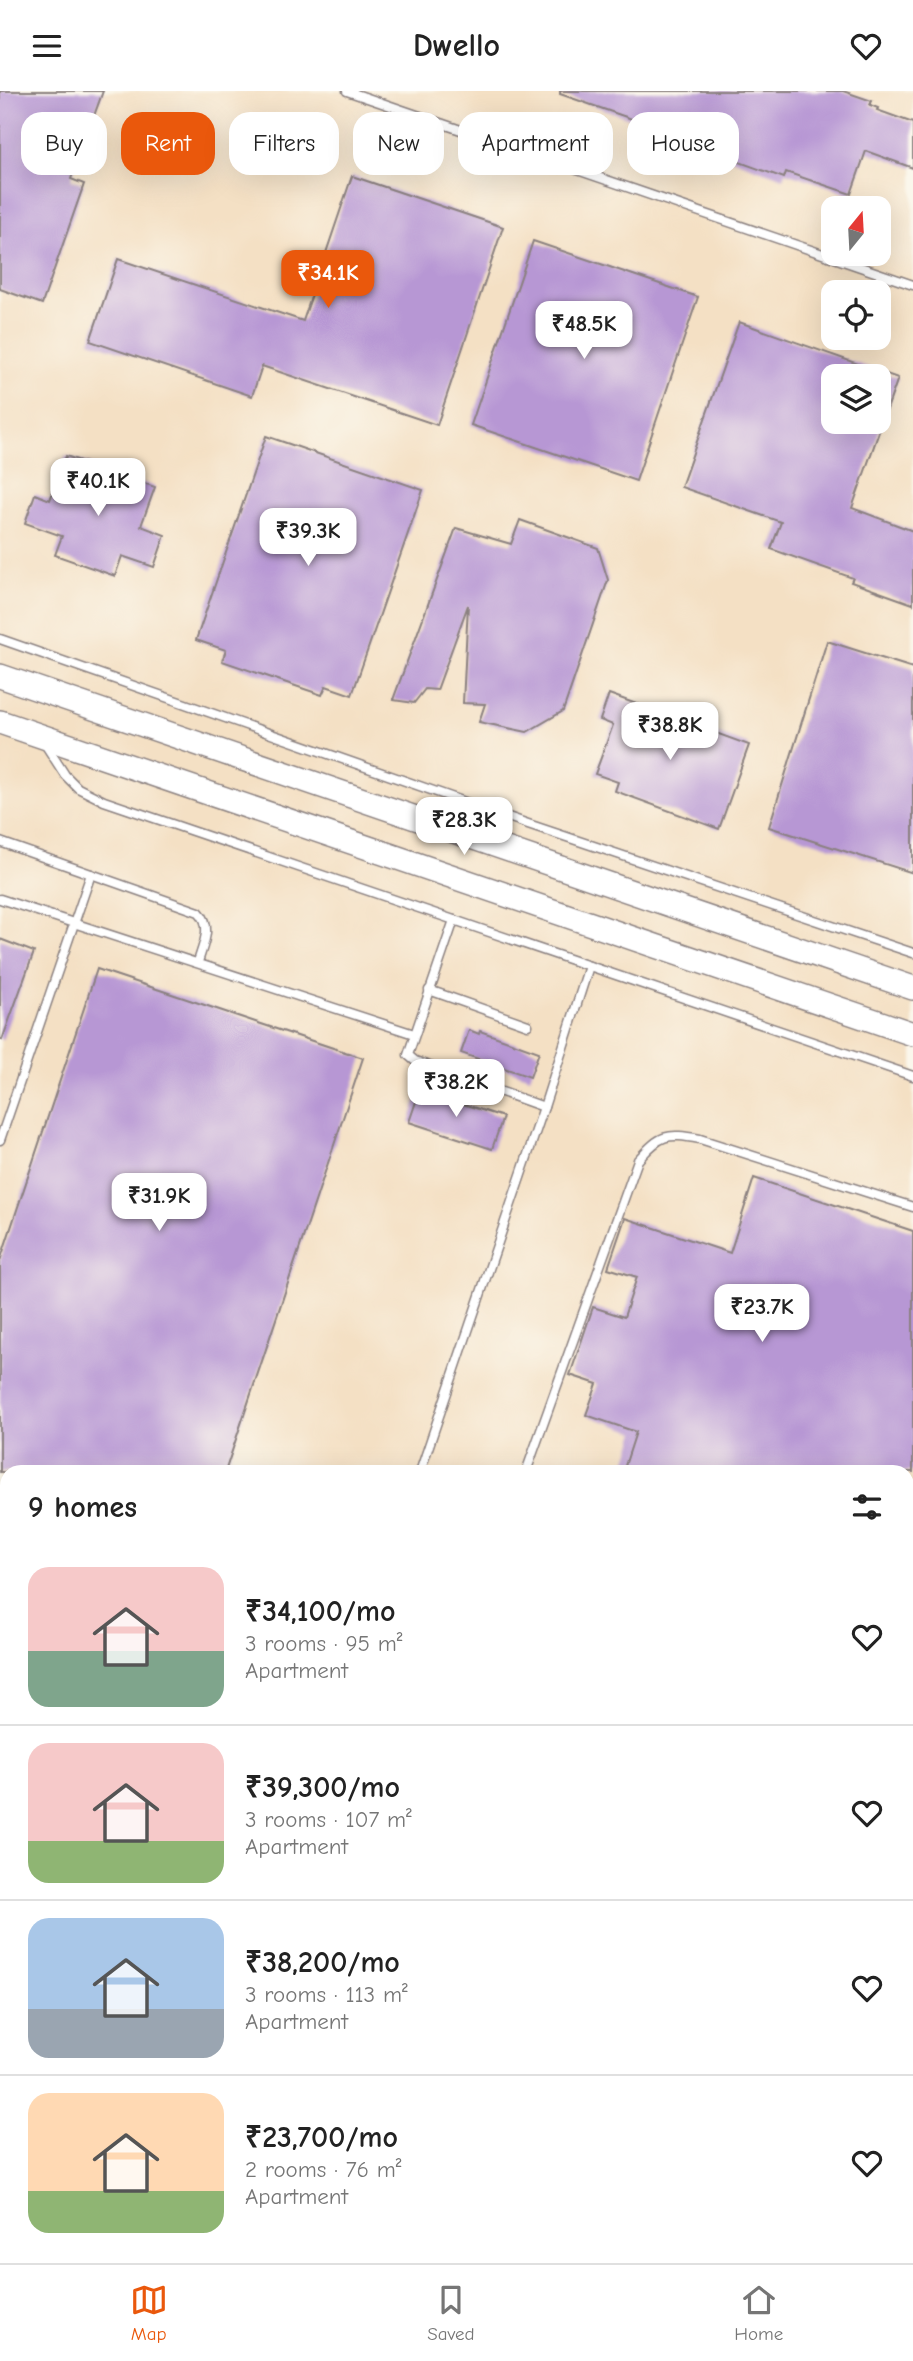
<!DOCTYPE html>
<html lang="en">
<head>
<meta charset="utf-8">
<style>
	body { margin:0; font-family:"Comic Neue",sans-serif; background:#f2f2f2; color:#222; height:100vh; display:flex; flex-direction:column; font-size:26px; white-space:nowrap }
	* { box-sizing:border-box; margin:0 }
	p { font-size:23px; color:#767676 }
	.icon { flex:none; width:38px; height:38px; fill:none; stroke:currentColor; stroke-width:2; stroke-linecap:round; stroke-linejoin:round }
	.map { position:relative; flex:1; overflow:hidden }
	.panel { position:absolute; left:0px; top:1374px; width:914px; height:800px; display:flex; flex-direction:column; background:#fff; border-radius:21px 21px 0 0; box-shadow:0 7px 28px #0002 }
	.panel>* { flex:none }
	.banner { position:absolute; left:21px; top:21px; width:872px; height:63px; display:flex; gap:14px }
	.needle { width:46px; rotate:18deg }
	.controls { position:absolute; left:821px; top:105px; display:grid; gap:14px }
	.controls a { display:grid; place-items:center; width:70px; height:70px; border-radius:14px; background:#fff; box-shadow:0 7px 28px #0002; font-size:35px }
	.price { position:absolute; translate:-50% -60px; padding:0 16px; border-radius:14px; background:#fff; color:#222; font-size:23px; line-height:46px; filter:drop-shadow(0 2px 4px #0008) }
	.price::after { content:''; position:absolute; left:50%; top:42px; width:21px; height:16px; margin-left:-10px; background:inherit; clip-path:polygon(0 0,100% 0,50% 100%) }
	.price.active { background:#ea580c; color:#fff }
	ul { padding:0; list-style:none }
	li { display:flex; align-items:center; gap:21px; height:175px; padding:0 28px }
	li+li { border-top:2px solid #e0e0e0 }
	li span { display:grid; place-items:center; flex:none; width:196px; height:140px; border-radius:21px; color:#555 }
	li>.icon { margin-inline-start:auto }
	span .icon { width:84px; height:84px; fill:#fffc; stroke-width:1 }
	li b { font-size:30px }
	h2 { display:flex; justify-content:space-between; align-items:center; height:84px; padding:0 28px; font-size:30px }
	.chip { padding:0 24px; border-radius:21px; background:#fff; box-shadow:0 7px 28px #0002; font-size:24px; line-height:63px }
	.chip.active { background:#ea580c; color:#fff }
	header { display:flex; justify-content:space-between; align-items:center; height:91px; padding:0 28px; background:#fff; font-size:32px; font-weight:700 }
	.menu { display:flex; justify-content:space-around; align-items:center; height:98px; border-top:2px solid #e0e0e0; background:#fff; font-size:19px; color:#767676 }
	.menu a { display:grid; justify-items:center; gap:4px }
	.menu .active { color:#ea580c }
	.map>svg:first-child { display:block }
	.building { fill:#b797d4; fill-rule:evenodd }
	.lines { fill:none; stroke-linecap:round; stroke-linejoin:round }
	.lane-casing { stroke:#8b8180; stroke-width:11 }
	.secondary-casing { stroke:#8b8180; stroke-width:26 }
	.lane { stroke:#fff; stroke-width:8 }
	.secondary { stroke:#fff; stroke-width:23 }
</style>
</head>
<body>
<header><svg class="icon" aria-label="menu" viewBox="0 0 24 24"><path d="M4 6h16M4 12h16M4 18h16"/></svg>Dwello<svg class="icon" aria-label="heart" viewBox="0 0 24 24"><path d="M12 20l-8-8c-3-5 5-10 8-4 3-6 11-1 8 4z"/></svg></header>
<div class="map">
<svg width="913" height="2172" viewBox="0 0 913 2172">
	<rect width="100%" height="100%" fill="#fbf7ec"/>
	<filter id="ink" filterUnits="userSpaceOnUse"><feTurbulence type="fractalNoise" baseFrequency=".0143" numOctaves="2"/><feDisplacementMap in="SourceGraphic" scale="14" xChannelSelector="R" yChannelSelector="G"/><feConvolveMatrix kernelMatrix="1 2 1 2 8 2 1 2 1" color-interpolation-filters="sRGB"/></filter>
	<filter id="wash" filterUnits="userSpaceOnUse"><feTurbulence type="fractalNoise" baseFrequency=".00686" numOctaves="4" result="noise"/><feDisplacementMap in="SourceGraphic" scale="28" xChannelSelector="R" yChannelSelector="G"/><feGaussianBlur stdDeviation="1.57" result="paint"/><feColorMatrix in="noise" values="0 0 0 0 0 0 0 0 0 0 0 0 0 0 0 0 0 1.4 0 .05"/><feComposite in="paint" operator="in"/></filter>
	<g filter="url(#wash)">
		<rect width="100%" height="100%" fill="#f4e0c4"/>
		<g id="blocks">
			<g class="building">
				<polygon points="0,0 103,0 71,88 84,93 42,213 0,198"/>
				<polygon points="560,0 843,0 872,10 870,14 878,17 877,19 913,32 913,77 866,60 851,103 786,81 784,87 731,68 733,63 560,3"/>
				<polygon points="352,85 503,136 437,334 262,275 252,305 90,250 118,168 303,230"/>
				<polygon points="533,150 698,206 636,390 471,334"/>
				<path d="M739,231l159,56 -46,130 61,23v73l-62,-22 2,-4 -82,-29 10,-27 -100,-35zM833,285h45v46h-45z"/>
				<polygon points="266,345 423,399 352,604 326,595 322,604 222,570 226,559 196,549"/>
				<polygon points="66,365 155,396 141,435 165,444 154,476 122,465 115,485 55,464 62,445 25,432 35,403 50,409"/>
				<polygon points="520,429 598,457 608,489 563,620 527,641 479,631 485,613 463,612 468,514 437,599 425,598 414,612 393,609 456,437 511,453"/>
				<polygon points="827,550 913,577 913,782 769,736"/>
				<polygon points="609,603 749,654 719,738 615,700 618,691 595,683 613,634 600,629"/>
				<polygon points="0,848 34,861 2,949 0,948"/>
				<polygon points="97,878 363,967 225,1381 0,1381 0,1170"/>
				<polygon points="469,939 479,943 480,940 539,961 530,986 461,962"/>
				<polygon points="420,999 503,1026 492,1058 409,1031"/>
				<polygon points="754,1087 913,1140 913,1381 623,1381 636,1341 586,1324 597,1293 570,1284 593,1216 624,1226 637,1186 608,1177 625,1127 730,1162"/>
			</g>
		</g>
	</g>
	<g filter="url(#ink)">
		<use href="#blocks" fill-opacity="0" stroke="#8b8180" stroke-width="2"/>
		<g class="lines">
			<g class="lane-casing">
				<g id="lane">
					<polyline points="347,0 913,194"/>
					<polyline points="0,548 528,733 913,862"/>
					<polyline points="45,653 65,684 78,697 104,710 913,985"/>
					<path d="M0,751l199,70c14,14 4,33 -1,50"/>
					<polyline points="0,808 414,943"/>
					<polyline points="429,899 528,934"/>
					<polyline points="544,1016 589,875"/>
					<polyline points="0,1049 91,783"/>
					<polyline points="420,1381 544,1016 415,970 408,964 454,829"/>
					<path d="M526,1381l112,-312c23,-26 28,-27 62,-21l213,68"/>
					<polyline points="0,1545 7,1548"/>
					<polyline points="0,1739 7,1743"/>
					<polyline points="906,1938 913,1919"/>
					<polyline points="906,2017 913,2019"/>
					<polyline points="0,2040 7,2042"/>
					<polyline points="906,2104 913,2107"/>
					<polyline points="343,2166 362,2172"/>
					<polyline points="150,2172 152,2166"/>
					<polyline points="175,2172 177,2166"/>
					<polyline points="478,2172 480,2166"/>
				</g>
			</g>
			<g class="secondary-casing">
				<g id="secondary">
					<polyline points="0,585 913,897"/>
					<polyline points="0,631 913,943"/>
					<polyline points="0,1975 7,1978"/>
					<polyline points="569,2166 585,2172"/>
				</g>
			</g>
			<use href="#lane" class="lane"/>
			<use href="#secondary" class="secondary"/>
		</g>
	</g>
</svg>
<div class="controls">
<a><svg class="needle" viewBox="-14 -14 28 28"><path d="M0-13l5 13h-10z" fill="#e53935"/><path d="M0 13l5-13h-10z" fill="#767676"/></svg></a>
<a><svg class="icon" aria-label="locate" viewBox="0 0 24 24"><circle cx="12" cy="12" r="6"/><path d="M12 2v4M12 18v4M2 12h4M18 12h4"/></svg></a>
<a><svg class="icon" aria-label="layers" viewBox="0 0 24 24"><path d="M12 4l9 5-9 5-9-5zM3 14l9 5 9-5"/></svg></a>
</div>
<b class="price active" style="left:328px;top:219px">₹34.1K</b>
<b class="price" style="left:584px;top:270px">₹48.5K</b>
<b class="price" style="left:98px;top:427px">₹40.1K</b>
<b class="price" style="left:308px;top:477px">₹39.3K</b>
<b class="price" style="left:670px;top:671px">₹38.8K</b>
<b class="price" style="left:464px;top:766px">₹28.3K</b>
<b class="price" style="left:456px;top:1028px">₹38.2K</b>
<b class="price" style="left:159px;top:1142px">₹31.9K</b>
<b class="price" style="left:762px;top:1253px">₹23.7K</b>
<div class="banner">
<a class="chip">Buy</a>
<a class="chip active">Rent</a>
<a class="chip">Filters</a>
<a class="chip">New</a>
<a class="chip">Apartment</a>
<a class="chip">House</a>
</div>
<section class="panel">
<h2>9 homes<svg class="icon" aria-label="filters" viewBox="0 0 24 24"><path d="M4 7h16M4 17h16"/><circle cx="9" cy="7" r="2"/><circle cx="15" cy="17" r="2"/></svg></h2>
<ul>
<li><span style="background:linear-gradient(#f6c9c9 60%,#7fa58c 0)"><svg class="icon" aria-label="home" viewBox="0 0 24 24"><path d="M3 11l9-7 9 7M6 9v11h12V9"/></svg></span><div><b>₹34,100/mo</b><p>3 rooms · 95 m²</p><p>Apartment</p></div><svg class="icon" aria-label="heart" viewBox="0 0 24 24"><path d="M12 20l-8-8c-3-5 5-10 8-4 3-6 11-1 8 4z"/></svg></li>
<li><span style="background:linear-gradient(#f6c9c9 70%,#8fb573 0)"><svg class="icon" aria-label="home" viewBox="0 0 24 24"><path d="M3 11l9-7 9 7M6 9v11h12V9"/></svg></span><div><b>₹39,300/mo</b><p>3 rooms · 107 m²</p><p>Apartment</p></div><svg class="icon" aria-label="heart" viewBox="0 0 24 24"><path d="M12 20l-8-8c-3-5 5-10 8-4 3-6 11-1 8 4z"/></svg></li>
<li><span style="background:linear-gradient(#a9c7e8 65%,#9aa5b1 0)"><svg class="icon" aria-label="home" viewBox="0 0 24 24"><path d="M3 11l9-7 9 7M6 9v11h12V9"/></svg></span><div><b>₹38,200/mo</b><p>3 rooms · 113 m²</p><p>Apartment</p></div><svg class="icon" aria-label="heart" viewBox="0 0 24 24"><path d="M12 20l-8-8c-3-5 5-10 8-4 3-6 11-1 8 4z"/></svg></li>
<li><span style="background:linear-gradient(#ffd9b3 70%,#8fb573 0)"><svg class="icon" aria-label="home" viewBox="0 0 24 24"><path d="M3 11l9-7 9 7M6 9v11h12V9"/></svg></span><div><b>₹23,700/mo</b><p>2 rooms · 76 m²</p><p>Apartment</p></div><svg class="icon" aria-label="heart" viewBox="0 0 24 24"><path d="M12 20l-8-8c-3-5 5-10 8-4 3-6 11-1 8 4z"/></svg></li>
</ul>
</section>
</div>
<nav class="menu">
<a class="active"><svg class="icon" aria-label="map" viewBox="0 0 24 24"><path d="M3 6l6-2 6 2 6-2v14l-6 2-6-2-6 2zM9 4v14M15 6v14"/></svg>Map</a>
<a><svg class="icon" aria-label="saved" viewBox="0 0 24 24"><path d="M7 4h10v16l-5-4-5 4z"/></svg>Saved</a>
<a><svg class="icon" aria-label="home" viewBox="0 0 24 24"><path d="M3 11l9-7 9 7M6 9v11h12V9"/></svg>Home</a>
</nav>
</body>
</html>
